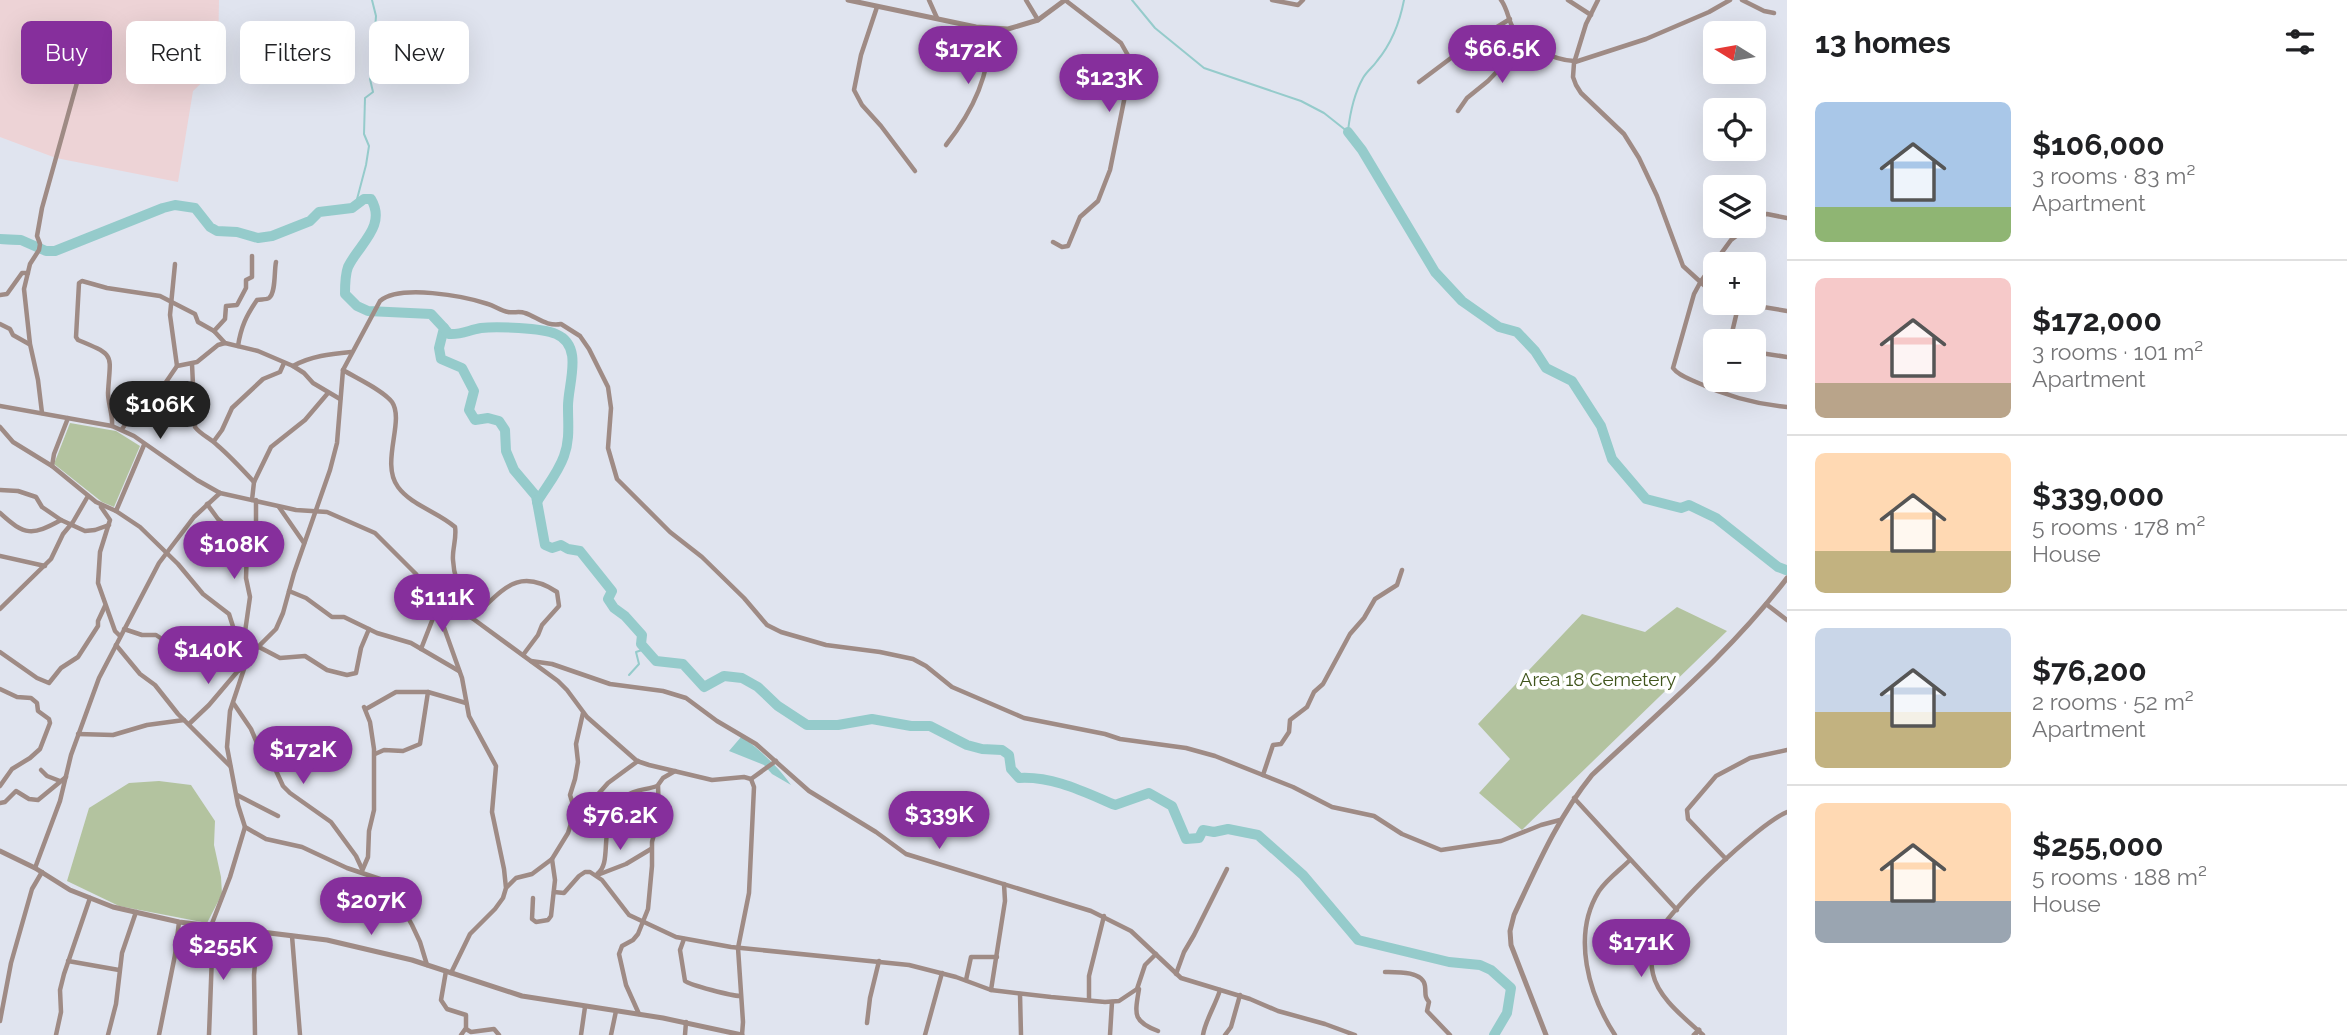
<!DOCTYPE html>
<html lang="en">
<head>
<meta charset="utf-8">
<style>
	body { margin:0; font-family:Raleway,sans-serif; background:#f2f2f2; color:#202124; height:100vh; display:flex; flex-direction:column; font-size:26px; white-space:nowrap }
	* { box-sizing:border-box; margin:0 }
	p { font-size:23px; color:#757577 }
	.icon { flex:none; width:38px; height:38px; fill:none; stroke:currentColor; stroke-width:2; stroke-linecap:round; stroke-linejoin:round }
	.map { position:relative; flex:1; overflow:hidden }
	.drawer { display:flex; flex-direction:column; background:#fff; width:560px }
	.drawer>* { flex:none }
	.hud { position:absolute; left:21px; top:21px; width:665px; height:63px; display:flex; gap:14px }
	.needle { width:46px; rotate:281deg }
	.fabs { position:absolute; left:1703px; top:21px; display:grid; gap:14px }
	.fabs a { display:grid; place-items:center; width:63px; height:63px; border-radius:10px; background:#fff; box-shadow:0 7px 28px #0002; font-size:35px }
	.price { position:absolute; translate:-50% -60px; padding:0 16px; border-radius:24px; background:#862f9c; color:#fff; font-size:23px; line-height:46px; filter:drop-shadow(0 2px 4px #0008) }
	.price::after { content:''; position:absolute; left:50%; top:42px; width:21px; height:16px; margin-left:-10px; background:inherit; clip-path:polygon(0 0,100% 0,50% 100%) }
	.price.selected { background:#222; color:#fff }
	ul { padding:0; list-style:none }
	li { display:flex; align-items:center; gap:21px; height:175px; padding:0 28px }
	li+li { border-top:2px solid #e0e0e0 }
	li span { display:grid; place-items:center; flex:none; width:196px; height:140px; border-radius:10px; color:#555 }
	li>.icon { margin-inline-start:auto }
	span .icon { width:84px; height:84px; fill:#fffc; stroke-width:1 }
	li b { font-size:30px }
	h2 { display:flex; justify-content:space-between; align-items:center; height:84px; padding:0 28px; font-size:30px }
	.chip { padding:0 24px; border-radius:10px; background:#fff; box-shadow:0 7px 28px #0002; font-size:24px; line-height:63px }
	.chip.selected { background:#862f9c; color:#fff }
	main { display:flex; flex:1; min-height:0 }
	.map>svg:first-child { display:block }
	.industrial { fill:#edd3d6 }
	.green { fill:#b3c39f }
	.water { fill:#95cbcb }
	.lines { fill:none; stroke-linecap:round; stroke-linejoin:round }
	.stream { stroke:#95cbcb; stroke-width:2 }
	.river { stroke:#95cbcb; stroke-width:10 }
	.minor { stroke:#9f8b85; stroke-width:4.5 }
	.tertiary { stroke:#9f8b85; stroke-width:5 }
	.labels { text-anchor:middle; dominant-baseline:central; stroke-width:7; stroke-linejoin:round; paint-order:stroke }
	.park-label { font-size:19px; fill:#40551c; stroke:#fff }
</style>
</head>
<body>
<main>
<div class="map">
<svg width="1787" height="1035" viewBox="0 0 1787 1035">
	<rect width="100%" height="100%" fill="#e0e4ef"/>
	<polygon class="industrial" points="0,0 219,0 218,52 213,72 193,91 178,182 56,158 0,137"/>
	<g class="green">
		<polygon points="70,423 116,431 140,446 114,507 102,502 54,464"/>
		<polygon points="1677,607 1727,631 1522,830 1479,793 1510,759 1478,724 1582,614 1645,632"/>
		<polygon points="159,781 191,785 215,821 214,845 221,877 222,894 207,923 119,906 67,881 89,808 129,783"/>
	</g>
	<path class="water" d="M741,737c16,9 40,33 50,48l-19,-11 -8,-9 -35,-14z"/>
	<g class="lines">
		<g class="stream">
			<polyline points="1132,0 1155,28 1204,68 1301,101 1324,113 1348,132"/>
			<path d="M1348,131c2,-18 6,-37 15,-53 4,-7 10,-11 14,-17 14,-17 23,-40 27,-61"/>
			<polyline points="356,203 366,165 369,146 364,134 365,98 373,92 370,79 376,66 376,47 374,43 376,16 372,0"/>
			<polyline points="0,243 30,244"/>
			<polyline points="629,675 639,664 636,652 645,649"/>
		</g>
		<g class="river">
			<polyline points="1348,132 1362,150 1435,272 1462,301 1499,327 1517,332 1535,351 1546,368 1572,381 1601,426 1612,459 1646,499 1681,508 1689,505 1716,518 1778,567 1786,570"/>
			<path d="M0,239l21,1 25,11h9l108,-43 12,-3 20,3 15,19 7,4 20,1 21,6 14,-2 38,-15 9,-9 33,-4 12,-9h7c16,27 -12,45 -23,68 -3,8 -3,19 -3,27l12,12 11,5 63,3 13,14 -5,20 2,11 21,9 12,23 -5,19 6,10 13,-2 11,3 6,9 1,21 8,19 22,26 9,49 7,3 9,-3 7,4 12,2 32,40 -4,8 6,9 11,8 17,19 -1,9 15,17 27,3 21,23 20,-11 18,2 16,9 20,19 29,19h31l34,-6 39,7h19l37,19 15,4 20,1 7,5 2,14 8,9c34,-2 65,14 96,27l34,-12 23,13 14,33 13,-1 4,-8 11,2 14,-3 30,6 45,40 55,65 91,22 31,3 11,5 20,18 -4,25 -13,22"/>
			<path d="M444,328l5,6c12,1 20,-4 32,-6 15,-2 61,0 75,6 29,12 11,52 12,74 0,16 2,32 -4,48 -6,17 -18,31 -27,46"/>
		</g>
		<g class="minor">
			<polyline points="929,0 937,18"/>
			<polyline points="1026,0 1038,20"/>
			<polyline points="1272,0 1298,5 1303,0"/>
			<path d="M1501,0c6,8 7,18 11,26 11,19 41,34 62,35"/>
			<polyline points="1568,0 1591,15"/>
			<polyline points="1598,0 1586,24 1574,63 1573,77 1576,85 1581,93 1624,134 1639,158 1657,196 1683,266 1706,287 1715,290"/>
			<polyline points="1742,0 1764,11 1774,13"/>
			<polyline points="877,7 861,55 854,90 862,105 881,126 915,171"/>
			<polyline points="1575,62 1646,39 1709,12 1730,0"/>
			<polyline points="1419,82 1471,43 1510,19"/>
			<polyline points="1458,111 1467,98 1488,81 1527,40"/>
			<path d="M946,145c30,-38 41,-68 47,-116"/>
			<polyline points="1754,216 1767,214 1787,218"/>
			<path d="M1744,226l-1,5 -12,9 -30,41 -7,13 -21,74c5,7 14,10 23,14 30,14 58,22 91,25"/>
			<polyline points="1053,242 1062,247 1068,246 1080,217 1098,201 1110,170 1130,71 1130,59 1121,43 1065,0"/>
			<polyline points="175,264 170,315 177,366"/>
			<polyline points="0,295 7,294 22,273 28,273"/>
			<polyline points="1739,303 1787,311"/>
			<polyline points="0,324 10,329 13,335 29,344"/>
			<polyline points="214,331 225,319 226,306 237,305 246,288 246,280 252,277 252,256"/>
			<polyline points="1730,341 1739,303"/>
			<path d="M238,346c3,-19 8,-30 19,-46 4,-1 9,0 12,-2 7,-5 5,-27 7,-36"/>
			<polyline points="1754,352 1787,357"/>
			<path d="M192,364l3,63c6,8 15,11 22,18 13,11 25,24 37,37"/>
			<path d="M293,366c18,-10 37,-12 58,-14"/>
			<path d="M343,370c13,8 40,20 49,32 13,19 -12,61 6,85 13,18 40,25 57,40 2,11 -3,22 -2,33 1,23 12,38 19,58 29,-25 44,-53 85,-26l2,14 -17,19 -4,10 -15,20"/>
			<polyline points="0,406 112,426 134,436 197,480 220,493 296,510 327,512 375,533 416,574 437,608 462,678 469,716 496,766 492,812 504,869 506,888 503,898 495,909 470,934 451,973"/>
			<polyline points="42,413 38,380 30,344 24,289 30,264 39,250 40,244 37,236 42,208 83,61"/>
			<path d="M112,426c1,-12 -4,-22 -4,-33 2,-39 9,-37 -30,-53l-2,-3 3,-54 3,-2 25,7 53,8 35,18 3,8 16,9 11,12 33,8 35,15 11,7 9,10 27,16"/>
			<polyline points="0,427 13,442 52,466 96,502 116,511 140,527 178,564 203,594 229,614 245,664"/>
			<polyline points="122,429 139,406 147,403 164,385 177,366 197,362 218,345 225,343"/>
			<polyline points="214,441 222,430 232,408 263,379 280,372 284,363"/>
			<polyline points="52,466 54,454 68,418"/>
			<polyline points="0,490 18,491 36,497 42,507 61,520 85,531 95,530 109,525"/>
			<polyline points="252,500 254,482 271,447 305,420 328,393"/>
			<polyline points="207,504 218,519 244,542 247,548 246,578 250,597 245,632 245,661"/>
			<polyline points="101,507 110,520 100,552 98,583 115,631 120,636"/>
			<polyline points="279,507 304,543"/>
			<polyline points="116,511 144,445"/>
			<path d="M0,513c25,23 32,23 61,7"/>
			<polyline points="247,547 256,531 256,500"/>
			<polyline points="0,556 45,566"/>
			<polyline points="289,591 306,598 332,617 344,617 377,633 411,643 459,671"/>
			<polyline points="435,601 472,618 558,681 567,690 587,717 637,761 649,765 712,780 744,777 751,779 754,787 749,893 738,948 743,1022 742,1035"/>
			<polyline points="1766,604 1787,620"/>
			<polyline points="0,609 51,559 63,534 73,522 88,496"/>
			<polyline points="124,629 142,635 156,635 177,649 202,647 229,651 239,650"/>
			<polyline points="116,645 140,674 155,685 178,714 230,766"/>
			<polyline points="259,647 280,658 305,656 327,670 347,675 356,673 361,648 369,629"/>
			<polyline points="421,649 437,608"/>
			<polyline points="0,652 37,678 49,683 61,668 78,657 98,626 98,621 105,606"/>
			<polyline points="531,661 552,664 610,684 663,691 686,698 717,721 756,744 809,791 876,832 906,854 1091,911 1131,931 1181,978 1250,999 1278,1011 1325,1024 1355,1035"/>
			<polyline points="0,689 17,697 31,698 37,703 38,711 49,719 50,723 40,749 30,758 12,769 0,786"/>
			<polyline points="234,704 251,729 257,743 272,762 283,786 290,793 331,822 356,856 362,869"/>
			<polyline points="366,709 396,692 428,692 466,703"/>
			<polyline points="189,724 209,705 237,672 243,668"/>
			<polyline points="78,734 113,735 147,725 184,720"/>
			<polyline points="375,754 384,750 403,751 420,744 428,692"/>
			<polyline points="41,770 47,776 60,781"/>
			<polyline points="1263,775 1273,745 1281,744 1289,732 1290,720 1307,707 1314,692 1323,684 1350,634 1364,618 1375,599 1397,585 1402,570"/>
			<polyline points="751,779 776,761"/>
			<polyline points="237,795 278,816"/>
			<polyline points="1574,798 1677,910"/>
			<polyline points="0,803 5,802 16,791 29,799 38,800 66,777"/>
			<polyline points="575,811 584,810 608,783 638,761"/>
			<polyline points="1726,859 1688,819 1687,810 1716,776 1750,758 1787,750"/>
			<polyline points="35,868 60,801 71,755 99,678 159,563 194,517 220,493"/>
			<polyline points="362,871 368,857 369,831 374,810 374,749 370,722 364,707"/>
			<path d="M597,874c18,-12 -3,-54 29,-78 8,-7 21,-6 31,-10"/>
			<polyline points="600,874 626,864 651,849"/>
			<polyline points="507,887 516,878 532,874 552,859 568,833 575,811 570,795 575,779 578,762 576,744 583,713"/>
			<polyline points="554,892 564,893 579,876 585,872 590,872 602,880 629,915 676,937 731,947 909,965 956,977 991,990 1051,997 1105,1002 1119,1001 1137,989 1145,965 1156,954"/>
			<polyline points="533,898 532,919 536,922 548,920 551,916 555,880 552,859"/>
			<polyline points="211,926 230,877 245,827"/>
			<polyline points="292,936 300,1035"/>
			<path d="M684,939l-4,11 5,31c5,4 47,15 55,15"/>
			<polyline points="68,961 119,970"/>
			<path d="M427,965l-7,-23 -8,-17 -20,-36 -9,-9 -36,-12 -45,-21 -36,-8 -21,-12 -7,-22 -11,-58 3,-36 18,-54 28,-28 7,-16 11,-40 36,-103 7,-27 6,-73 37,-69c20,-17 84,-5 108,3 7,2 13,7 20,8 6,1 12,-1 17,1 12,4 22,14 36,11l19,12 9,13 19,38 3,21 -3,40 9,31 53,53 32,25 42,41 23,27 14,7 45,13 54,7 33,7 13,7 26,21 72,31 81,16 15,5 66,9 29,8 78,31 39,20 42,9 28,18 39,16 60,-9 40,-16 19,-5"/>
			<polyline points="446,971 441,1000 447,1009 466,1015 466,1028 461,1035"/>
			<path d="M1385,972c12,0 38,-1 40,14 1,8 -1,10 4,16l-2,9 23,24"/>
			<polyline points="1176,974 1184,952 1194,935 1227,869"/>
			<polyline points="966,980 971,957 997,957"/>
			<path d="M1139,989c-4,25 -7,32 19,42"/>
			<polyline points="991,990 1005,901 1004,884"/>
			<polyline points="1020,994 1021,1035"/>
			<polyline points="1089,1000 1089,976 1104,916"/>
			<polyline points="639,1014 626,985 619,954 622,946 633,940 638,934 648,909 652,866 652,842 659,816 658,785 663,778 675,771"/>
			<polyline points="0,1021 11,963 32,889 42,872"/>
			<polyline points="867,1023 870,998 879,961"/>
			<polyline points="466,1029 471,1032 494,1029 499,1035"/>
			<polyline points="56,1035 61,1012 60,990 64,974 90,898"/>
			<polyline points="108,1035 116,1004 122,953 136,912"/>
			<polyline points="159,1035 175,955 179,922"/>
			<polyline points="209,1035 212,955 219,926"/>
			<polyline points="255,1035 254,975 258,931"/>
			<polyline points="581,1035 585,1007"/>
			<polyline points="611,1035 616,1011"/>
			<polyline points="685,1035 686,1022"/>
			<polyline points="925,1035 942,973"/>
			<polyline points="1110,1035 1112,1002"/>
			<path d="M1203,1035c2,-14 13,-31 17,-45"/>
			<polyline points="1225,1035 1231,1027 1240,995"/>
			<path d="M1615,1035c-26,-40 -44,-99 -16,-144 8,-12 21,-21 31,-31"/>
			<path d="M1703,1035c-17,-16 -45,-37 -50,-61 -3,-12 -1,-26 3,-37 13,-28 102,-113 131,-125"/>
		</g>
		<g class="tertiary">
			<polyline points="848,0 976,27 1008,29 1038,20 1065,0"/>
			<polyline points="0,851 35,868 70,890 113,907 179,922 327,940 412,960 522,996 663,1018 742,1035"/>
			<path d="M1546,1035l-35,-90 -1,-14 4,-16c23,-49 44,-98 78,-140 67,-63 139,-123 195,-197"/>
			<polyline points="1694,1035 1699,1030"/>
		</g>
	</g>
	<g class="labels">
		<g class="park-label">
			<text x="1598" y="679">Area 18 Cemetery</text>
		</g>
	</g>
</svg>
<div class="fabs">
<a><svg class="needle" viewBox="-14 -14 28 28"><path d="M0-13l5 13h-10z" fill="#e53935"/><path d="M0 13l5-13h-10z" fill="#757577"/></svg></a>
<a><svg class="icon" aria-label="locate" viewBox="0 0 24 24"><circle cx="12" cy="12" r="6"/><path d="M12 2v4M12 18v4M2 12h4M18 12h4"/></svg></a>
<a><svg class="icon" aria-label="layers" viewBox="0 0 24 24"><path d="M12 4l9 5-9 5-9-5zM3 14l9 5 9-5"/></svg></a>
<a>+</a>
<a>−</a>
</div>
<b class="price" style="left:1502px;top:85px">$66.5K</b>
<b class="price" style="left:968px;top:86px">$172K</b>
<b class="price" style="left:1109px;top:114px">$123K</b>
<b class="price selected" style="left:160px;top:441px">$106K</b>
<b class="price" style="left:234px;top:581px">$108K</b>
<b class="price" style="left:442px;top:634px">$111K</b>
<b class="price" style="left:208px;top:686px">$140K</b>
<b class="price" style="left:303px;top:786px">$172K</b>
<b class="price" style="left:939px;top:851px">$339K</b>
<b class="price" style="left:620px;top:852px">$76.2K</b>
<b class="price" style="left:371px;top:937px">$207K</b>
<b class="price" style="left:1641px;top:979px">$171K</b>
<b class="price" style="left:223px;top:982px">$255K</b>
<div class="hud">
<a class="chip selected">Buy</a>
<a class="chip">Rent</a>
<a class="chip">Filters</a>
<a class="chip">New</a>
</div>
</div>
<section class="drawer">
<h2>13 homes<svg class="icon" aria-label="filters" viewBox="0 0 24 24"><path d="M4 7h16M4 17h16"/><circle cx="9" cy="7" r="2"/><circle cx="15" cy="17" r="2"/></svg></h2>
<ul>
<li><span style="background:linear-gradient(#a9c7e8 75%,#8fb573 0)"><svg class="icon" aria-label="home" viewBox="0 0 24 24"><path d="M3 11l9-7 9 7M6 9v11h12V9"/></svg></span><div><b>$106,000</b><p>3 rooms · 83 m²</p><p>Apartment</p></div></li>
<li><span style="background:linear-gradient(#f6c9c9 75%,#b9a48a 0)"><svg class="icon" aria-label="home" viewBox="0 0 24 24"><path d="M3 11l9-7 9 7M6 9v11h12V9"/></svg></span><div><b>$172,000</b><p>3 rooms · 101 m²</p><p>Apartment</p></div></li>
<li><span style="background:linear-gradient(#ffd9b3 70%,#c2b280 0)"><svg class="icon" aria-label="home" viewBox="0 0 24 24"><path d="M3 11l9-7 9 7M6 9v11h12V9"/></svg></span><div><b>$339,000</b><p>5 rooms · 178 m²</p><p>House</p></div></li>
<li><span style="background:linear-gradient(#c9d6e8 60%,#c2b280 0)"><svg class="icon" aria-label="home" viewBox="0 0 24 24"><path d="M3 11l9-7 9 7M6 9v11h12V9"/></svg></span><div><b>$76,200</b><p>2 rooms · 52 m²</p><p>Apartment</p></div></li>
<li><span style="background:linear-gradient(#ffd9b3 70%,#9aa5b1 0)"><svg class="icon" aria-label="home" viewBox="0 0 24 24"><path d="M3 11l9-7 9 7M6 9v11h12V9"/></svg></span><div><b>$255,000</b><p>5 rooms · 188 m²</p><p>House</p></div></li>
</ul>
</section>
</main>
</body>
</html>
